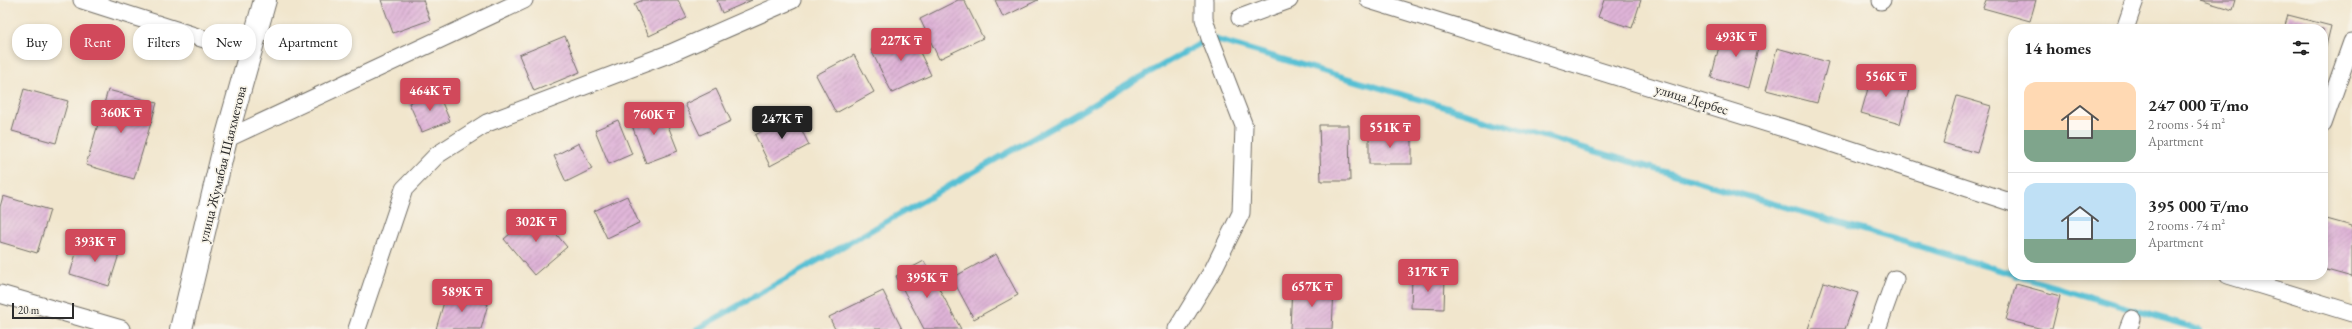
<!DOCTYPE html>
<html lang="en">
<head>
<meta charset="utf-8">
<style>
	body { margin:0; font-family:"EB Garamond",serif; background:#f2f2f2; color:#222; height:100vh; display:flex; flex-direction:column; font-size:15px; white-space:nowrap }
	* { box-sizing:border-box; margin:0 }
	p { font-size:13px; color:#767676 }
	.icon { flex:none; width:22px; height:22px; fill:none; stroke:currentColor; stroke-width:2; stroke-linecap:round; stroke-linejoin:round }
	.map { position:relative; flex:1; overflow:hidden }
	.side { position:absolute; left:2008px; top:24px; width:320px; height:256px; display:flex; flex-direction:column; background:#fff; border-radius:16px; box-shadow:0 2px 6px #0003 }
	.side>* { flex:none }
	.hud { position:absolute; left:12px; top:24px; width:380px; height:36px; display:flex; gap:8px }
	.scale { position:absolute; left:12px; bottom:10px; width:62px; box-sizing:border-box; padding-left:4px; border:2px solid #2b2b2b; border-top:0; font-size:11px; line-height:14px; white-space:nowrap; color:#2b2b2b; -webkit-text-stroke:3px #f7f3e8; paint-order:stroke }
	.price { position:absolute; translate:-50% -34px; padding:0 9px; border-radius:4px; background:#d1495b; color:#fff; font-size:13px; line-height:26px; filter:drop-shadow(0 1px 2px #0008) }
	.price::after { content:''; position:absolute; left:50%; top:24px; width:12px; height:9px; margin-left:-6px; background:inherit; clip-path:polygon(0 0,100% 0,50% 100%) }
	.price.on { background:#222; color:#fff }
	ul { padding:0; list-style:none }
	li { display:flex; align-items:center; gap:12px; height:100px; padding:0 16px }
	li+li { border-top:1px solid #e0e0e0 }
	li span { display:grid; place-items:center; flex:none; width:112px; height:80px; border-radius:12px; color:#555 }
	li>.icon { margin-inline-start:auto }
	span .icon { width:48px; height:48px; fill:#fffc; stroke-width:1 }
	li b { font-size:17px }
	h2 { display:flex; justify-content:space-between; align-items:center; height:48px; padding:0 16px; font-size:17px }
	.chip { padding:0 14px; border-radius:16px; background:#fff; box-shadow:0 2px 6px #0003; font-size:14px; line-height:36px }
	.chip.on { background:#d1495b; color:#fff }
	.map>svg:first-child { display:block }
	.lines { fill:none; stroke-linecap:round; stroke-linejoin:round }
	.stream { stroke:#57c0d4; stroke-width:6 }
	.building { fill:url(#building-hatch) }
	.street-casing { stroke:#706c64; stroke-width:19 }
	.secondary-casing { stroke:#706c64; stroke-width:24 }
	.street { stroke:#fff; stroke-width:17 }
	.secondary { stroke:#fff; stroke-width:22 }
	.labels { text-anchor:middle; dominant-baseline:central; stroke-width:3.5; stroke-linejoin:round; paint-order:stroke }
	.street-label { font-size:14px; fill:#2b2b2b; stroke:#f7f3e8 }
</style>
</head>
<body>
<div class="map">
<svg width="2352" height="329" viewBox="0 0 2352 329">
	<defs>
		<pattern id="building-hatch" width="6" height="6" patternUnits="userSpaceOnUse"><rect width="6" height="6" fill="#dfb4d8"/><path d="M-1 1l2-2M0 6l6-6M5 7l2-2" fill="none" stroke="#b593af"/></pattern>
	</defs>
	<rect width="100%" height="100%" fill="#f7f3e8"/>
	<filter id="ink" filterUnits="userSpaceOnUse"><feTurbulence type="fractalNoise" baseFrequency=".025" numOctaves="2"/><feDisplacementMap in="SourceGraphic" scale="8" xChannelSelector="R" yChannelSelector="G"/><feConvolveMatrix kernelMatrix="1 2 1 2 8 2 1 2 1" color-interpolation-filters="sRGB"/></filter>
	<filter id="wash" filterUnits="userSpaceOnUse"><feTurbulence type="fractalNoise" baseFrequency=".012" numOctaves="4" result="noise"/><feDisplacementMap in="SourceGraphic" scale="16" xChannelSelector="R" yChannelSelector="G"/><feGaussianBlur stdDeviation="0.9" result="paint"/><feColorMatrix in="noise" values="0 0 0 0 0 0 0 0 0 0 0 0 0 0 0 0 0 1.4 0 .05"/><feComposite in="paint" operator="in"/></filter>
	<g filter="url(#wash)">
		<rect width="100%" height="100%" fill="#f1e6cd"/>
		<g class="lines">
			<g class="stream">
				<polyline points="2015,275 2199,329"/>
				<polyline points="697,329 1210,38 2013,274"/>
			</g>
		</g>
		<g id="blocks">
			<g class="building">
				<polygon points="381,0 423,0 430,20 393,33"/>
				<polygon points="643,0 678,0 687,18 649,36 634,4"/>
				<polygon points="717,0 752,0 722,13"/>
				<polygon points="958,0 964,0 983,38 939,59 920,19"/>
				<polygon points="995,0 1038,0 1003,17"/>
				<polygon points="1604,0 1641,0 1632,28 1598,17"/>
				<polygon points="1986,0 2036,0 2030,21 1983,8"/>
				<polygon points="2200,0 2236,0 2233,10"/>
				<polygon points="2288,15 2331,26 2324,54 2323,29 2284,29"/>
				<polygon points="1724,27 1761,37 1748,88 1711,78"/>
				<polygon points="910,32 931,75 892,93 871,50"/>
				<polygon points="565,36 580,72 534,91 519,55"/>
				<polygon points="1777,48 1828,62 1817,103 1766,90"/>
				<polygon points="854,55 874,92 836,113 816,75"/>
				<polygon points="1873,71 1911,82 1900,124 1861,113"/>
				<polygon points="24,89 68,101 56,143 12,131"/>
				<polygon points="716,89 731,121 700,135 685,104"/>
				<polygon points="108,90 157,103 134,179 86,165"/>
				<polygon points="437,91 450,121 422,132 409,103"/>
				<polygon points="1957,96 1991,106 1977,153 1943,143"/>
				<polygon points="661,108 678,151 646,163 630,120"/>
				<polygon points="794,115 809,145 770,166 755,135"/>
				<polygon points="618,120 632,154 609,164 595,130"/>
				<polygon points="1319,125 1349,125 1350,181 1321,181"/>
				<rect x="1369" y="134" width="43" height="30"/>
				<polygon points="579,143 592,169 566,182 554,156"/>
				<polygon points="3,196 50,210 37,253 0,242 0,207"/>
				<polygon points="627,196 639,223 607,238 594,211"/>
				<polygon points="537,211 567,247 534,275 504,239"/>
				<polygon points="2323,218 2352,226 2352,277 2323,269"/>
				<polygon points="80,240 120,251 109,286 70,274"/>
				<polygon points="996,254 1018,295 974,319 952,278"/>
				<polygon points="924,261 961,329 924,329 896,276"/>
				<polygon points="1412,277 1445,278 1444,309 1411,308"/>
				<polygon points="1824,282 1858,293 1845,329 1808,329"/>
				<polygon points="2016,284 2060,296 2052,329 2043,329 2006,320"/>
				<polygon points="1292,286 1334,289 1332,329 1290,329"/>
				<polygon points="883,291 902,329 835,329 829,317"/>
				<polygon points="447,292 488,304 481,329 436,329"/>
			</g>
		</g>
	</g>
	<g filter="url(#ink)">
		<use href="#blocks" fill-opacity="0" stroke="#706c64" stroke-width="1"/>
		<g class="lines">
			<g class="street-casing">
				<g id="street">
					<polyline points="82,0 251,54"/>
					<polyline points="1369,0 1819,139 2013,203"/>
					<polyline points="1881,1 1882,0"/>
					<polyline points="1240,18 1289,0"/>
					<polyline points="2125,29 2135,0"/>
					<polyline points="2323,124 2352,42"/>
					<polyline points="226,139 524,0"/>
					<polyline points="2228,275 2352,313"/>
					<polyline points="0,294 121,329"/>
					<polyline points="357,329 404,189 437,155 487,123 671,53 792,0"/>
					<polyline points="1177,329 1213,270 1241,213 1244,126 1210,38 1204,19 1204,0"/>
					<polyline points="1877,329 1895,279"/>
					<polyline points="2128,329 2132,319"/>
				</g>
			</g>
			<g class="secondary-casing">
				<polyline id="secondary" points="181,329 226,139 265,0"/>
			</g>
			<use href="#street" class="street"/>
			<use href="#secondary" class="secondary"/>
		</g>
	</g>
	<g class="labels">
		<g class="street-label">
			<text transform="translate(1692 99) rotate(17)">улица Дербес</text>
			<text transform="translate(222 164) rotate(-76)">улица Жумабая Шаяхметова</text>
		</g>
	</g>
</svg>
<div class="scale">20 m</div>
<b class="price" style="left:1736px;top:58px">493K ₸</b>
<b class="price" style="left:901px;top:62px">227K ₸</b>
<b class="price" style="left:1886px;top:98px">556K ₸</b>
<b class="price" style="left:430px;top:112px">464K ₸</b>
<b class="price" style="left:121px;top:134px">360K ₸</b>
<b class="price" style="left:654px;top:136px">760K ₸</b>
<b class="price on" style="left:782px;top:140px">247K ₸</b>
<b class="price" style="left:1390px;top:149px">551K ₸</b>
<b class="price" style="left:536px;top:243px">302K ₸</b>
<b class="price" style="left:95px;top:263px">393K ₸</b>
<b class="price" style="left:1428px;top:293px">317K ₸</b>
<b class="price" style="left:927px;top:299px">395K ₸</b>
<b class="price" style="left:1312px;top:308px">657K ₸</b>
<b class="price" style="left:462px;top:313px">589K ₸</b>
<div class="hud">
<a class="chip">Buy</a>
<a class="chip on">Rent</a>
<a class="chip">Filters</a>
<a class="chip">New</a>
<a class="chip">Apartment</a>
</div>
<section class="side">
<h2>14 homes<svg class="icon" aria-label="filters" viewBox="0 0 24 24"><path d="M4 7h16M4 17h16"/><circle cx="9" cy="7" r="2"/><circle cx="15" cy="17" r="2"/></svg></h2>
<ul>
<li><span style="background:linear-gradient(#ffd9b3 60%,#7fa58c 0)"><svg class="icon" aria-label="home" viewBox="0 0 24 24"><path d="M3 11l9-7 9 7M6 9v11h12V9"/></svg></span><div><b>247 000 ₸/mo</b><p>2 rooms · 54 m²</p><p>Apartment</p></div></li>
<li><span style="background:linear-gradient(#bfe0f5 70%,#7fa58c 0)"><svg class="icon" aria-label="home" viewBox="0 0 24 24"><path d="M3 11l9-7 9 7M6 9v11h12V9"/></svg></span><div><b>395 000 ₸/mo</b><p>2 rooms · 74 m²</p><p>Apartment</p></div></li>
</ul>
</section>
</div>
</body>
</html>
